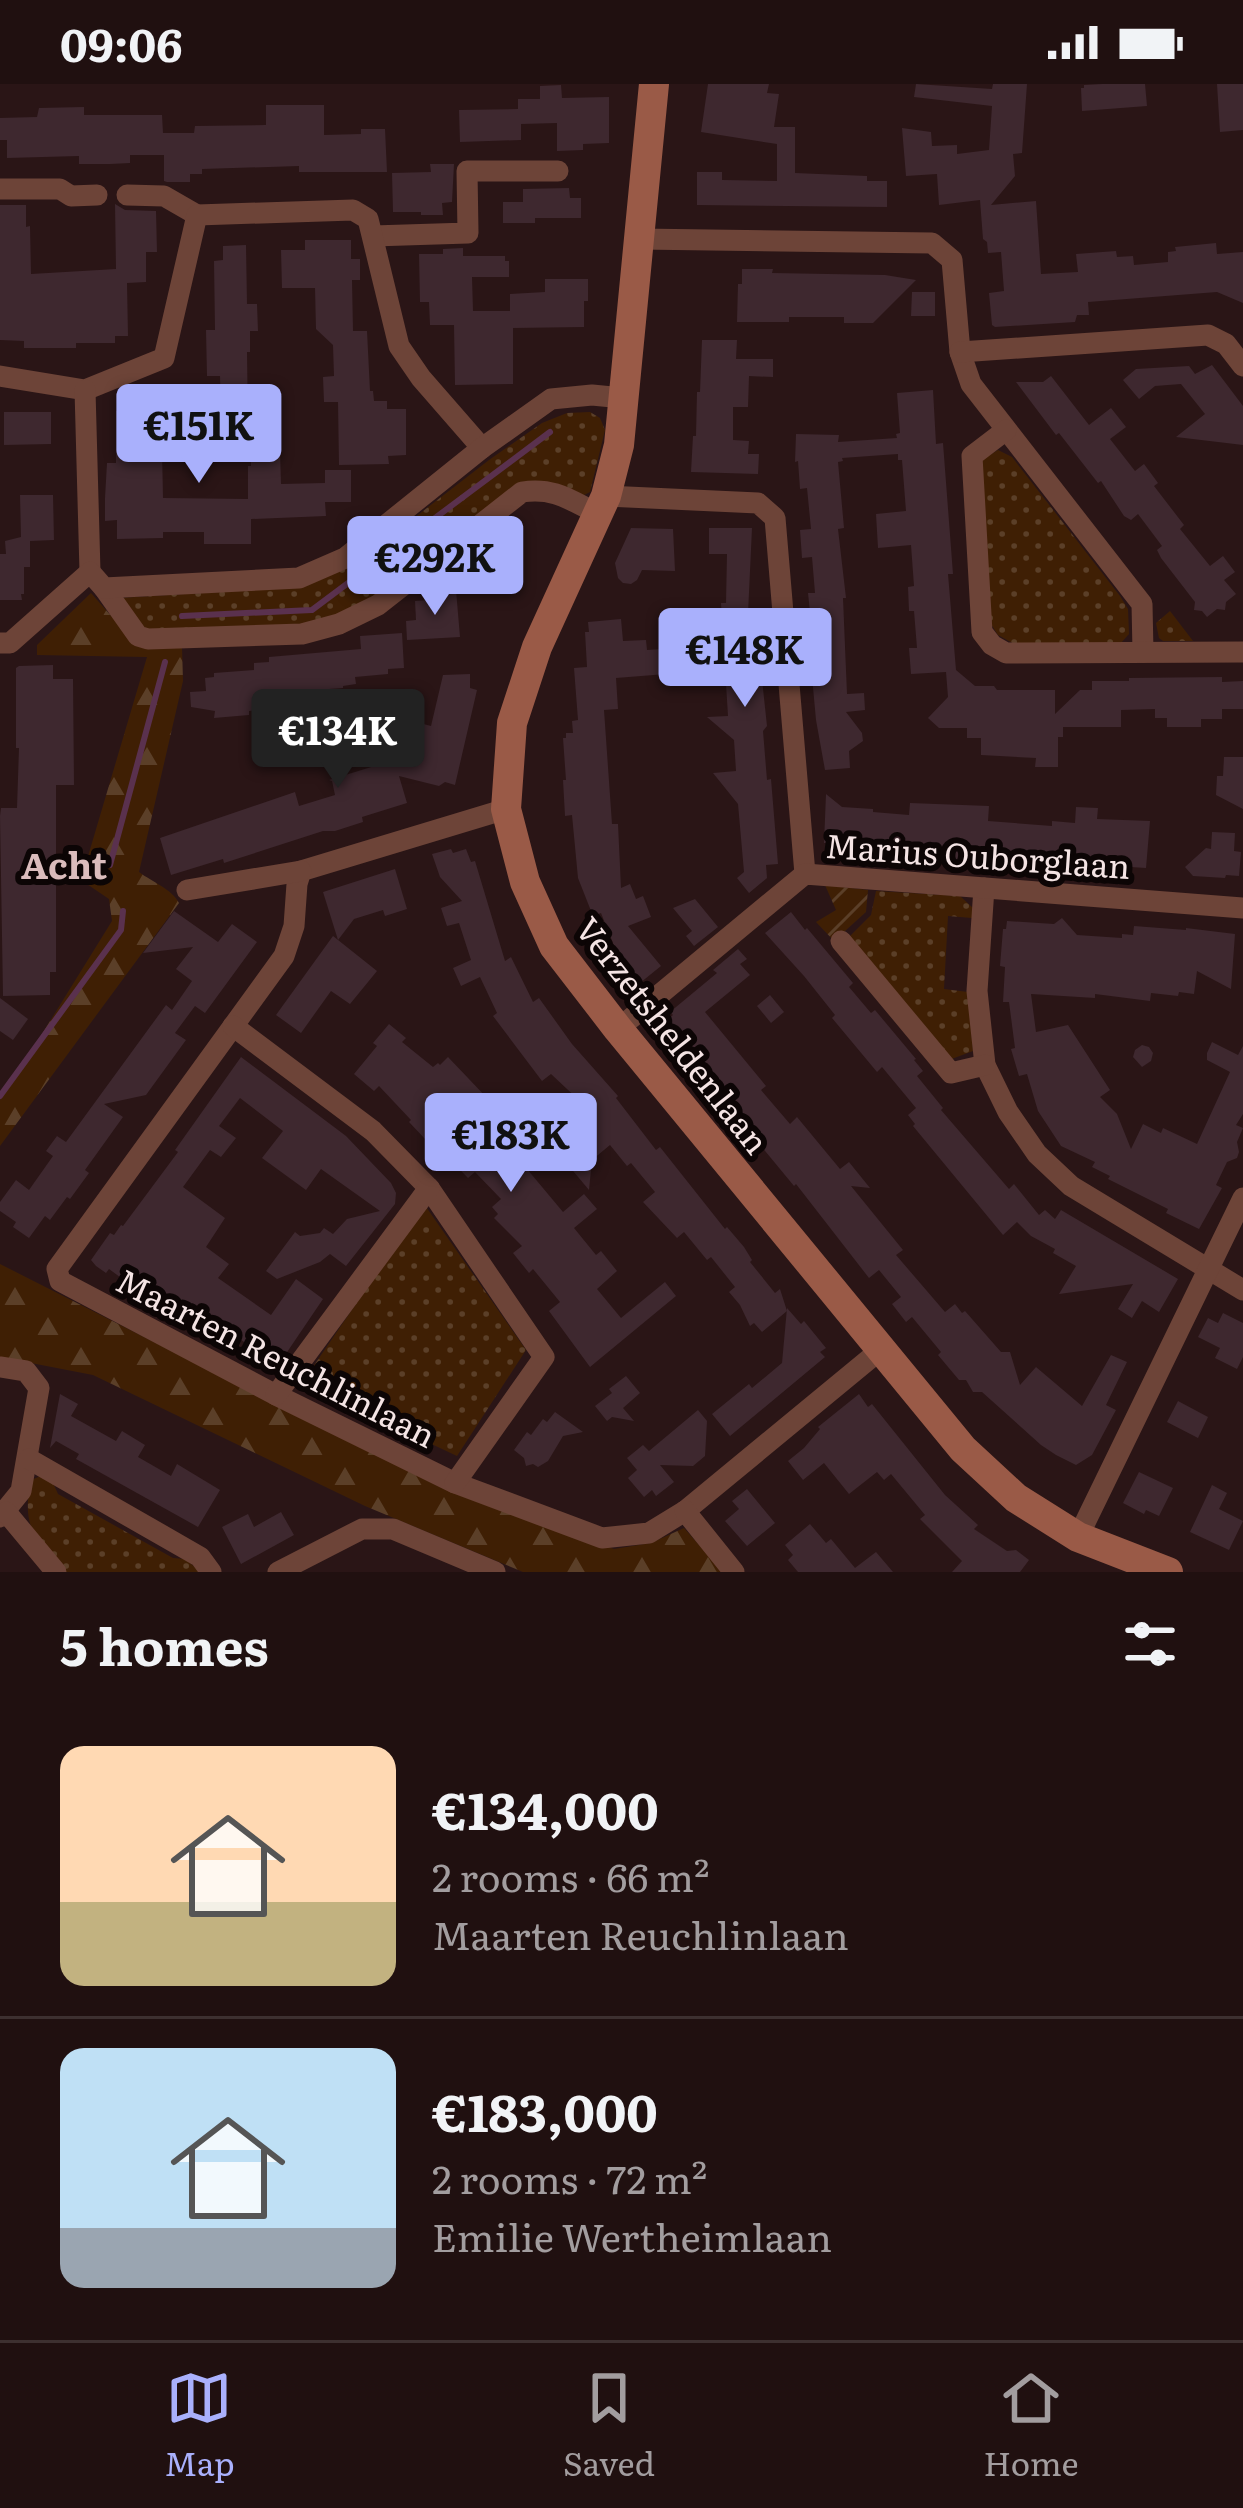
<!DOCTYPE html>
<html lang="en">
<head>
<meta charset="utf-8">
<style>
	body { margin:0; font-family:Literata,serif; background:#281919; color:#f1f3f6; height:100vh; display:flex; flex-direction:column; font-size:45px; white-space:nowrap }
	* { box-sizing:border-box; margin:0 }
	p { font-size:39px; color:#a29d9f }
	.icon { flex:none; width:66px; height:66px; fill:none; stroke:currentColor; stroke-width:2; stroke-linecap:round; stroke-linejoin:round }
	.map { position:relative; height:1488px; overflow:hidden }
	.details { display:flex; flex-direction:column; background:#201010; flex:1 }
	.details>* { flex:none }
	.price { position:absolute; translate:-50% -102px; padding:0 27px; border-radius:12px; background:#a9b0fc; color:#111; font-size:39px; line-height:78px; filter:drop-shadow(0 3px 6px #0008) }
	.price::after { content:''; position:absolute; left:50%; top:72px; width:36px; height:27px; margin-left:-18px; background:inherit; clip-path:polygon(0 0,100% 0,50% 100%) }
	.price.current { background:#222; color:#fff }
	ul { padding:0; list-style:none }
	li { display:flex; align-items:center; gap:36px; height:300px; padding:0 60px }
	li+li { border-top:3px solid #3d3030 }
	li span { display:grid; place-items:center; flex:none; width:336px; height:240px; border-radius:24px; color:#555 }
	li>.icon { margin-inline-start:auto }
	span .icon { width:144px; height:144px; fill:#fffc; stroke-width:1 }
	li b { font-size:51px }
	h2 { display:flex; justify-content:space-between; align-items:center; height:144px; padding:0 60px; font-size:51px }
	.status { display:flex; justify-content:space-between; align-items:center; height:84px; padding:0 60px; background:#201010; direction:ltr }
	.status svg { height:33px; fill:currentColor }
	.menu { display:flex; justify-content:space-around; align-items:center; height:168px; border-top:3px solid #3d3030; background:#201010; font-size:33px; color:#a29d9f }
	.menu a { display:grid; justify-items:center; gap:6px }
	.menu .current { color:#a9b0fc }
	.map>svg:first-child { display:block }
	.grass { fill:url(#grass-dots) }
	.forest { fill:url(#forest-firs) }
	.garden { fill:url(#garden-furrows) }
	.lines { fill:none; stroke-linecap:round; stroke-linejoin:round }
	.stream { stroke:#5a314e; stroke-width:6 }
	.building { fill:#3e282f }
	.street { stroke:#6d4438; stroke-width:21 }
	.secondary { stroke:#9a5a47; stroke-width:30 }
	.labels { text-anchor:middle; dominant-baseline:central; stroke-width:12; stroke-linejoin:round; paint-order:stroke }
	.street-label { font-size:33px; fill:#f4e4e4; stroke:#0c0505 }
	.neighbourhood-label { font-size:36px; font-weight:bold; fill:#dabcbc; stroke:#0c0505 }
</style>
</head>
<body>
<div class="status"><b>09:06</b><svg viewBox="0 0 49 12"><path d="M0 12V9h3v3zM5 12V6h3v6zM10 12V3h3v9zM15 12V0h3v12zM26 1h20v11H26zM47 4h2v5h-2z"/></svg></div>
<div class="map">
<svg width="1243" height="1488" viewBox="0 0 1243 1488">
	<defs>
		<pattern id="grass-dots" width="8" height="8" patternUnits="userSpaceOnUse" patternTransform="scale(3)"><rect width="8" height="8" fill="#3f1f04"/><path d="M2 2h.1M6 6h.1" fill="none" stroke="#5b3f28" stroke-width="1.8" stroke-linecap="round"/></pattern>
		<pattern id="forest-firs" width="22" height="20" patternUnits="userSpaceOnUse" patternTransform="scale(3)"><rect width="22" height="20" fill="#3f1f04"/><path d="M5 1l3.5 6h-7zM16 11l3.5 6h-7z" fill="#5b3f28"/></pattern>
		<pattern id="garden-furrows" width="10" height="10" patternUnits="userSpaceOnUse" patternTransform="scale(3)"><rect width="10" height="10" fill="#3f1f04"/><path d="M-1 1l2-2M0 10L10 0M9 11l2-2" fill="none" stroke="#5b3f28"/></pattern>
	</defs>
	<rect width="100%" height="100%" fill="#2a1516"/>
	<g class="grass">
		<polygon points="590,328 600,334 605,346 590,408 580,413 543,398 372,515 334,533 299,543 148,550 119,514 301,503 352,482 489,376 542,339 567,329"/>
		<polygon points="998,366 1012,373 1120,512 1128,525 1129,550 1120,560 1016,561 998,551 989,537 980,377"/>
		<polygon points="1170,527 1193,557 1163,557 1159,554 1156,539"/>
		<polygon points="876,807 960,812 973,824 972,834 948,832 944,905 968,908 973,967 949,976 849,853 871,831"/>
		<polygon points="424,1120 526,1266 457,1372 302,1299"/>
		<path d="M41,1392l12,7 5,11 115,64 12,1 16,13h-136c-30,-33 -44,-45 -34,-92z"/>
	</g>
	<g class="forest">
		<path d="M91,509l44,50 47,4 1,34 -44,191c13,10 33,17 40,31l-179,243v-54l42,-58 70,-113 -3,-22 -28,-19 66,-223 -110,-2v-10z"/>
		<polygon points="0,1180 440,1403 614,1465 651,1459 684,1444 723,1488 523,1488 365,1422 93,1291 0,1273"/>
	</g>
	<polygon class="garden" points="825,801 868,806 866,828 834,857 816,838 836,826"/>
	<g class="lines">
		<g class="stream">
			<polyline points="182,532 312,526 550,348"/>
			<polyline points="110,781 165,578"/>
			<polyline points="0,1012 121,846 123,827"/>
		</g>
	</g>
	<g class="building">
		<polygon points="708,0 769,0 767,9 779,10 774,43 795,43 795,89 867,92 867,97 887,97 887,123 697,121 697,88 722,88 722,96 777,97 777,60 701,48"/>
		<polygon points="916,0 992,5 993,0 1027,0 1022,69 1013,70 1015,92 991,121 1036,117 1041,190 1078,188 1076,170 1116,167 1117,173 1133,172 1134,181 1168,178 1168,168 1176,167 1175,163 1216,159 1217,170 1243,168 1243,219 1217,208 1088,218 1089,231 1077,231 1075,238 995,243 992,241 989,209 1004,207 1001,168 988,169 987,158 983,155 980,116 939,121 937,90 906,92 902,44 931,48 932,62 957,61 957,70 989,66 992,22 914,13"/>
		<polygon points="1102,0 1145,0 1147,22 1082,27 1081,4 1084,4 1084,1"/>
		<polygon points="1217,0 1243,0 1243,46 1220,48"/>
		<polygon points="561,1 562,14 609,13 609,59 583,60 583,66 557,67 557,39 521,40 521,56 460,58 459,26 518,25 518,15 540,15 540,2"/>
		<polygon points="266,21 324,21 324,51 361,50 361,45 385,45 387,88 299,88 299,82 202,85 202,90 190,90 190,98 167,98 164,97 164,71 130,71 130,79 110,80 79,80 79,72 7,74 7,56 0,56 0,34 37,33 39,24 84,23 84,31 162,31 163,49 194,49 195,42 266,41"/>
		<polygon points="430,80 454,80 452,118 442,119 443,131 421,131 421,128 393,128 392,89 431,88"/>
		<polygon points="569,104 570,114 581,114 581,134 535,134 535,139 503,139 503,118 523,118 523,105"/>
		<polygon points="115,120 125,126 156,127 157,168 146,168 146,198 127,199 128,252 115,252 115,259 76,259 76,264 24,264 24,257 0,256 0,121 26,121 26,143 30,142 31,190 116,185"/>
		<polygon points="305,156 351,156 351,175 360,175 360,196 352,196 353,247 367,247 370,307 373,307 374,317 387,317 387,325 406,325 406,371 388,372 389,380 339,381 338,318 324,318 323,293 334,292 333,261 316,245 315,204 282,204 281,166 305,166"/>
		<polygon points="246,161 247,220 257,220 258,247 250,247 250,268 247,268 248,341 226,342 226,329 221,329 220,292 207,292 206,246 215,246 214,177 223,176 223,162"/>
		<polygon points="463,164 463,172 505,172 505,177 509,177 509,193 472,193 473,227 510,227 510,210 545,208 545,195 588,195 588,217 584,217 584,243 513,244 513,300 455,301 454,241 430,241 429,218 420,218 419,170 443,170 443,165"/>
		<polygon points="742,185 773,185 772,189 885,191 916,196 873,239 844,239 844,233 789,233 789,238 737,238 738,200 742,200"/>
		<polygon points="912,208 935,208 935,232 911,232"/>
		<polygon points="702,256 737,256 736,275 773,275 773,293 749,292 748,323 733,323 733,356 749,357 748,370 759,370 758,390 691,388 693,352 696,352 697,308 700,308"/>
		<polygon points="1212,281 1243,322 1243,361 1176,353 1205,330 1181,300 1155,302 1139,315 1123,296 1136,285 1189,282 1195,290"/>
		<polygon points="1051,292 1089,341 1111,324 1126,343 1110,355 1135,387 1144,380 1158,399 1154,402 1184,441 1180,445 1210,482 1223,472 1235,488 1224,496 1236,510 1226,518 1225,526 1217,525 1207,533 1202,527 1194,526 1195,518 1161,474 1157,466 1162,462 1138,430 1131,436 1124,432 1101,397 1098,399 1059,349 1056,351 1016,298 1043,298"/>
		<polygon points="933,306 936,360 943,359 953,490 948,490 956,586 975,602 994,602 997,606 1055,606 1055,630 1080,606 1092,606 1092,597 1129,597 1129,594 1222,593 1222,598 1243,597 1243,625 1222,625 1222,635 1201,635 1201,643 1167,643 1167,634 1155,634 1155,625 1121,626 1121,643 1063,643 1063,653 1058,653 1058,683 1035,683 1036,674 981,671 981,654 967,654 967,644 939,644 928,634 948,613 946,588 911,590 909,564 917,564 914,527 909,527 908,503 914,502 911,461 878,464 876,430 906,427 902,376 898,376 898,370 842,374 843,377 838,378 844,444 838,445 846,514 843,514 847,610 864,609 865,626 846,628 862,649 863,657 849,667 850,684 825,686 816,636 810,571 818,571 814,538 811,538 808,509 815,509 812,473 802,474 800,446 811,445 807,404 800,405 798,377 795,378 796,350 839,351 838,358 897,354 896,350 900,349 897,309"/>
		<polygon points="164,307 166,365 162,365 163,414 248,415 248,382 251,382 251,367 280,366 281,400 325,399 325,386 351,386 351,418 325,418 326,432 251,435 251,460 204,460 204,448 163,448 163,454 117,455 117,436 105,437 105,414 107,379 116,379 116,327 119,327 119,321 131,321 131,313 136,313 136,308"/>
		<polygon points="4,328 51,328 51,360 4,361"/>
		<polygon points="20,411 53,411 54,456 30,457 30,483 24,483 24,510 21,510 22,516 0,516 0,470 6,470 5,457 21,453"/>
		<polygon points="631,444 673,445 675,487 642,486 637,496 631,500 623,499 618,494 615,479"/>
		<polygon points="709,444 752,444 748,530 755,530 767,642 763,647 767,696 771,695 778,780 766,781 767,794 749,809 737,794 744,788 738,720 713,689 736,687 734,656 707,633 728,632 721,519 726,519 727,470 709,470"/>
		<polygon points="513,465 514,498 464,501 462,477 477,471 477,468"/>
		<polygon points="456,506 460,553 407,556 406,537 416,536 415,517 429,516 428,509"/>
		<polygon points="621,535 623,557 646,556 647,566 679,564 679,589 616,594 618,625 604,626 612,740 618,740 621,804 630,800 636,815 643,812 651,833 628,842 661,882 635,903 617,883 622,879 612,867 615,864 601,829 593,832 578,794 572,731 565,732 563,696 566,696 563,654 566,654 566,649 573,649 572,637 578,636 574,584 587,583 585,548 589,548 588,538"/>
		<polygon points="402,549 404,584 388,585 388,590 355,593 356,600 343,602 343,604 302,607 304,635 285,636 284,623 249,627 249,631 214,634 215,627 191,623 190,608 206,607 205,594 214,593 214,589 254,586 254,579 269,578 269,573 361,565 360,552"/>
		<polygon points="53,581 53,595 73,595 74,701 56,701 56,888 50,888 50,911 3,912 0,732 1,724 17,724 19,664 16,664 16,584 19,582"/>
		<polygon points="470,590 470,604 477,606 455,701 445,698 439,702 399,692 407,719 362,733 363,738 335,747 323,747 224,779 223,775 171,791 160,754 295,708 299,722 335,711 332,697 329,696 394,676 390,664 401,660 395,641 412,637 431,642 443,591"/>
		<polygon points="1224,673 1243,673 1243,725 1216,711 1217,692 1223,692"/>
		<polygon points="826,710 842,723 873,725 873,728 909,731 910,719 989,722 988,737 1052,742 1052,737 1075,739 1076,723 1098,724 1097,735 1150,737 1146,784 1068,779 1067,783 1033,781 1032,783 893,774 894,758 859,756 859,761 824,759"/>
		<polygon points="1212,748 1235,749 1234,767 1241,768 1239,792 1226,791 1225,794 1193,792 1185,783 1206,764 1211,765"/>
		<polygon points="451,765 453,769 466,765 471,778 475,777 505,877 511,873 533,918 539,914 572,960 618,1012 616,1014 656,1066 660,1063 725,1145 727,1143 744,1163 752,1176 750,1178 775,1209 780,1205 787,1227 762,1248 754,1239 750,1242 740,1221 729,1208 735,1203 711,1173 707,1176 684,1148 677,1154 643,1118 655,1108 631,1079 627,1082 610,1061 592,1076 589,1106 563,1075 592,1051 573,1028 583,1020 551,990 542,997 493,932 497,929 480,893 461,902 453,884 471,876 459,839 447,842 441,824 462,817 440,793 432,770"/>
		<polygon points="395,785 407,825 385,832 383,826 354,835 338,856 323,808"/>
		<polygon points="695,815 718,843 694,862 686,852 692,847 673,824"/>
		<polygon points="174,827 218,858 232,840 257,858 205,929 195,922 175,949 186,956 146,1011 104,1020 123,1033 85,1086 89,1089 70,1115 67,1113 50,1136 45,1132 29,1154 13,1143 16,1138 0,1127 0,1118 16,1096 29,1106 53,1072 46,1067 57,1052 66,1058 166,921 172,926 192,897 176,885 193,863 143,869"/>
		<polygon points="791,828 805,846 807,844 853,899 849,903 871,929 875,926 916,975 914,976 923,987 917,992 943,1024 941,1026 1009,1105 1014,1100 1039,1131 1045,1126 1055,1135 1061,1126 1178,1195 1159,1228 1142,1217 1132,1234 1118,1225 1133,1200 1059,1210 1076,1182 1053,1169 1055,1165 1031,1152 1017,1138 1003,1151 913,1042 915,1040 908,1031 916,1024 882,983 877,988 832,934 835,931 804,892 765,849"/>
		<polygon points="1062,834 1077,851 1122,854 1122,850 1133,851 1134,842 1186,846 1186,844 1235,850 1231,905 1197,887 1194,910 1179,908 1178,912 1151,909 1150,917 1095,910 1095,914 1031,910 1036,948 1068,941 1110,1006 1100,1013 1117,1030 1131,1065 1143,1040 1161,1049 1163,1044 1197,1060 1230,988 1207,976 1207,969 1212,958 1238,971 1243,962 1243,1030 1236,1041 1243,1044 1237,1058 1239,1068 1237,1074 1227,1078 1216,1101 1222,1104 1199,1145 1166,1129 1168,1125 1108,1095 1110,1092 1092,1083 1095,1078 1061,1062 1038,1027 1027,990 1019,992 1011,965 1015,964 1009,918 1003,918 1005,883 1000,882 1003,845 1006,845 1007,837 1054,840"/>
		<polygon points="333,852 377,887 350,920 331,907 301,949 276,931"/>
		<polygon points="738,865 747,875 740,880 750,891 705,928 766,1002 761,1006 790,1040 797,1033 840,1085 849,1078 870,1104 851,1102 903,1166 896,1171 945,1228 955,1220 962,1229 965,1227 1001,1268 1010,1268 1020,1301 1036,1283 1082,1322 1111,1271 1127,1278 1106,1321 1116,1326 1092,1371 1076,1381 1056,1371 1041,1361 982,1308 973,1308 966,1296 959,1296 938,1271 941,1268 912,1233 906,1238 892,1220 901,1213 879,1186 869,1194 796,1100 794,1102 741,1038 744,1035 716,1001 713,1004 668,950 662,940 673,931 670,928 717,889 713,886"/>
		<polygon points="770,911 784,928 771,939 757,922"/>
		<polygon points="0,914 28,935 13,956 0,947"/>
		<polygon points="389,940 406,954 402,958 433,983 438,979 440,981 448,973 488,1015 485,1017 498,1032 473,1057 508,1093 522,1079 563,1128 584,1110 597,1125 574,1144 596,1171 601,1167 617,1187 597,1205 621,1234 665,1198 676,1212 590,1283 549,1227 560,1218 533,1185 529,1189 513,1169 522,1162 494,1134 498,1130 492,1123 501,1115 475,1088 468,1094 428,1053 425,1055 409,1038 411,1036 379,1002 374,1007 354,990 377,962 373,959"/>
		<polygon points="1142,961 1149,963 1153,969 1151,977 1142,983 1133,973 1135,966"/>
		<polygon points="241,973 346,1052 391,1099 396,1109 395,1120 346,1182 330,1170 320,1178 277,1195 266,1187 295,1148 300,1152 320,1149 324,1144 333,1150 347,1135 380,1127 321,1085 306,1106 262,1074 283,1047 240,1014 219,1042 236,1054 221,1073 210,1066 183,1103 225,1134 206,1163 229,1180 218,1194 271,1231 296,1195 323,1215 279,1280 267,1278 264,1273 216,1237 198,1240 184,1230 183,1223 155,1202 147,1213 109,1185 106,1189 96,1182 91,1176 110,1149 114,1151 121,1141 123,1142 178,1068 175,1066"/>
		<polygon points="787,1224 801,1240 804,1237 826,1264 820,1268 825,1273 730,1352 712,1330 749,1300 752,1304 782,1279"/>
		<polygon points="1223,1229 1243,1239 1243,1273 1237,1285 1215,1274 1220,1264 1198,1253 1208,1234 1218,1239"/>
		<polygon points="626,1292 640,1309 623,1324 634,1337 612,1333 607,1337 595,1322 612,1309 609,1305"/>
		<polygon points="60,1310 78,1320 71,1332 116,1357 122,1347 145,1361 138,1373 171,1392 177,1380 220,1406 198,1443 76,1375 79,1370 56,1357 50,1364"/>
		<polygon points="859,1310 868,1323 872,1320 945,1411 978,1441 974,1445 1007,1467 1016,1466 1029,1476 1020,1488 952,1488 962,1477 920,1435 925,1431 891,1390 884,1396 877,1388 849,1410 824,1379 803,1396 788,1377 804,1364 820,1345 818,1343"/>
		<polygon points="1178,1317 1208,1333 1198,1354 1167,1338"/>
		<polygon points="698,1326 707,1337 705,1372 693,1382 660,1381 674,1398 656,1412 652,1406 644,1413 628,1394 637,1386 627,1374 643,1361 649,1367"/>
		<polygon points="555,1328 583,1348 563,1352 548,1377 538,1383 533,1380 526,1382 524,1374 514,1366 527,1348 531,1351 543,1335 547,1338"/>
		<polygon points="1139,1388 1173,1404 1159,1432 1146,1426 1144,1430 1123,1419"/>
		<polygon points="1212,1401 1227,1409 1219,1425 1243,1437 1229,1466 1190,1448"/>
		<polygon points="747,1405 775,1439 747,1462 725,1437 739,1425 732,1417"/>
		<polygon points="281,1428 294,1451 241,1480 222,1443 248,1430 254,1443"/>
		<polygon points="810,1440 826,1459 831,1455 855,1484 876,1468 893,1488 798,1488 788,1476 793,1471 785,1461"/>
	</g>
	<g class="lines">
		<g class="street">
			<polyline points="0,105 60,105 71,112 97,111"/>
			<polyline points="127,111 164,112 197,131"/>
			<polyline points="373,152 468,149 467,87 558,87"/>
			<polyline points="639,155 932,159 952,176 960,268 971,300 1142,520 1143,568"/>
			<polyline points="960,268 1208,251 1226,260 1243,282"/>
			<polyline points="0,292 85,306 164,274 197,131 353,126 368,135 399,262 421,294 482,364"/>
			<polyline points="85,306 90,488"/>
			<polyline points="1006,346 972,372 982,548 992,561 1006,569 1243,568"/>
			<polyline points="606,412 758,419 775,434 805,790"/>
			<path d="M104,504l34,48 10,3 154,-5 37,-10 39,-19 144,-113c32,-5 48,8 76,22"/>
			<polyline points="0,559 10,559 90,488 104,504 299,494 345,474 482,364 551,315 592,311 623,314"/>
			<polyline points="506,725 301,787 297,800 294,842 284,872 57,1185 60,1197 276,1311 455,1399 602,1454 649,1449 685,1427 879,1267"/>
			<polyline points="984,804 977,907 985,981 1008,1028 1037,1070 1071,1102 1243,1206"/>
			<polyline points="187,806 301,787"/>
			<polyline points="841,857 951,989 985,981"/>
			<polyline points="233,942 373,1047 429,1104 544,1273 455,1399"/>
			<polyline points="618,945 805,790 1243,824"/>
			<polyline points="0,1283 26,1287 39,1304 21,1407 0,1433"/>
			<polyline points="276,1311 429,1104"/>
			<polyline points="29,1375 200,1473 211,1488"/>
			<polyline points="685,1427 734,1488"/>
			<polyline points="6,1428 56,1488"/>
			<polyline points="1078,1453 1243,1114"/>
			<polyline points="278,1488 362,1445 393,1445 495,1488"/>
		</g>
		<polyline class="secondary" points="654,0 619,361 606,412 537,563 512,639 506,725 525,798 554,862 618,945 963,1365 1016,1414 1078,1453 1168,1488"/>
	</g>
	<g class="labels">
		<g class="street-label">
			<text transform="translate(978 770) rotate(4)">Marius Ouborglaan</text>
			<text transform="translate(674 950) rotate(52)">Verzetsheldenlaan</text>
			<text transform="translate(277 1272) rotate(27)">Maarten Reuchlinlaan</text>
		</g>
		<g class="neighbourhood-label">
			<text x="64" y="779">Acht</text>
		</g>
	</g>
</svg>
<b class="price" style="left:199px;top:402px">€151K</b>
<b class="price" style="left:435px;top:534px">€292K</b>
<b class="price" style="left:745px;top:626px">€148K</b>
<b class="price current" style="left:338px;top:707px">€134K</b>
<b class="price" style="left:511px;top:1111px">€183K</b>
</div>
<section class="details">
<h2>5 homes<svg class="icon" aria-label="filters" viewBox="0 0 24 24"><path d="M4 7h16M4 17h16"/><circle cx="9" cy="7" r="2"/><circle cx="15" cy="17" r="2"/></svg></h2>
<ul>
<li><span style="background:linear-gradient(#ffd9b3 65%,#c2b280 0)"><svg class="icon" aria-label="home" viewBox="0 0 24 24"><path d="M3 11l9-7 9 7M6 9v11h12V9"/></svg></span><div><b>€134,000</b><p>2 rooms · 66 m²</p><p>Maarten Reuchlinlaan</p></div></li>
<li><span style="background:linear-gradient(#bfe0f5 75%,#9aa5b1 0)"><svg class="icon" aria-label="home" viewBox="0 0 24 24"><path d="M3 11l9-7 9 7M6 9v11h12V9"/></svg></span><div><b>€183,000</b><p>2 rooms · 72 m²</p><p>Emilie Wertheimlaan</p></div></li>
</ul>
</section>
<nav class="menu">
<a class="current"><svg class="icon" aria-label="map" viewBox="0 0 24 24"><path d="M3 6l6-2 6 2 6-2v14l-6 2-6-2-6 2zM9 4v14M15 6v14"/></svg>Map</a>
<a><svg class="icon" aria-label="saved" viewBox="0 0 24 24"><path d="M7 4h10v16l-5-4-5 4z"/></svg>Saved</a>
<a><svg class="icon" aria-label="home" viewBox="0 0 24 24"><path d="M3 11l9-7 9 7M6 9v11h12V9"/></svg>Home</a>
</nav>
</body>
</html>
